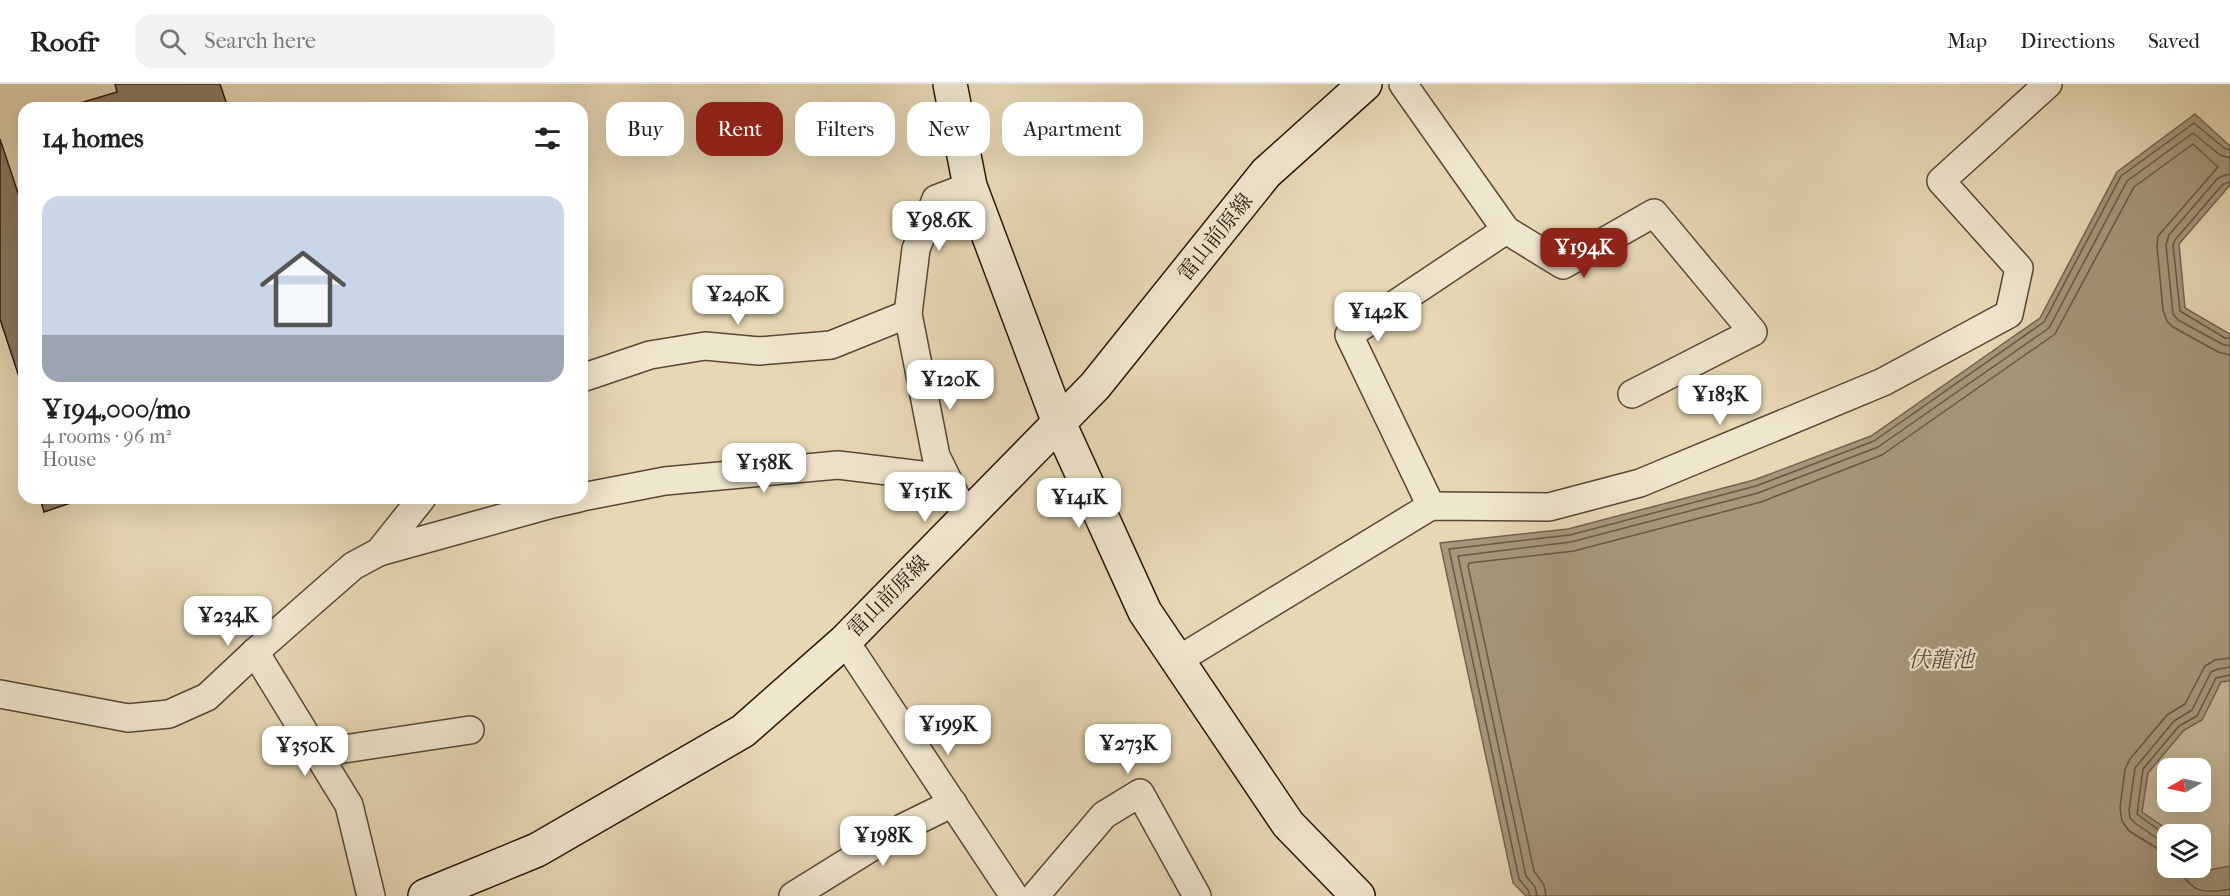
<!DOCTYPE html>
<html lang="en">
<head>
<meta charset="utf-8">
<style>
	body { margin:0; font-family:"IM FELL French Canon","Noto Serif JP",serif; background:#f2f2f2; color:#222; height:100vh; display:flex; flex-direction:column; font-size:22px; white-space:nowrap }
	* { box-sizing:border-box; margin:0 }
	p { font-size:20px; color:#767676 }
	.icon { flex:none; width:33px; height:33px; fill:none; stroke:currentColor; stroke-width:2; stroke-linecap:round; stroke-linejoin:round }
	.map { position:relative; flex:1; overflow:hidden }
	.side { position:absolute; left:18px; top:18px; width:570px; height:402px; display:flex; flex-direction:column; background:#fff; border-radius:18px; box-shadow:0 6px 24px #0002 }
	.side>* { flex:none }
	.guide { position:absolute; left:606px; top:18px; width:570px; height:54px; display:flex; gap:12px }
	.needle { width:39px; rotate:261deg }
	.fabs { position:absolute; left:2157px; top:674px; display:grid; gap:12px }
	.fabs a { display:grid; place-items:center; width:54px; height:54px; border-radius:12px; background:#fff; box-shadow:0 6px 24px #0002; font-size:30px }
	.price { position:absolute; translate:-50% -51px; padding:0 14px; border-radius:12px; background:#fff; color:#222; font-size:20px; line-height:39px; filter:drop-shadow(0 2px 3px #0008) }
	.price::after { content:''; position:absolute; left:50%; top:36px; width:18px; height:14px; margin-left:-9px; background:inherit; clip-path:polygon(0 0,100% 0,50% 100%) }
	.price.on { background:#8f2418; color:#fff }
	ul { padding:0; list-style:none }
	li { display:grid; align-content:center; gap:12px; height:318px; padding:0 24px }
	li span { display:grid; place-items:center; height:186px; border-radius:18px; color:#555 }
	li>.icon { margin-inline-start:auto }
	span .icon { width:108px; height:108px; fill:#fffc; stroke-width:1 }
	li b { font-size:26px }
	h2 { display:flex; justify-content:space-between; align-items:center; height:72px; padding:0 24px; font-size:26px }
	.tag { padding:0 21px; border-radius:18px; background:#fff; box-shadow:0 6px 24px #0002; font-size:21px; line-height:54px }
	.tag.on { background:#8f2418; color:#fff }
	header { display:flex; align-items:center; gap:36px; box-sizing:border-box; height:84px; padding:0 30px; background:#fff; border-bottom:2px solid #e0e0e0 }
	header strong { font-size:28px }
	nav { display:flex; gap:33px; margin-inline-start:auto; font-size:21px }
	.search { width:420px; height:54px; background:#f2f2f2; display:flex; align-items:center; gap:15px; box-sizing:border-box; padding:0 21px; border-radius:18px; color:#767676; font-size:22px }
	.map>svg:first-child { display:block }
	.green { fill:#c6b797; stroke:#766850; stroke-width:1.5; fill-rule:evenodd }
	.water { fill:#a6977a; stroke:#73644d; stroke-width:1.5 }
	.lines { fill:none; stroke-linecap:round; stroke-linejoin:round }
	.shore { stroke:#665842; stroke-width:1.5 }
	.building { fill:#8b7c62; stroke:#27180a; stroke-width:1.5 }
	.street-casing { stroke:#574834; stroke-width:30 }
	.secondary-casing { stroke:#27180a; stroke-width:36 }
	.street { stroke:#efe6ce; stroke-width:27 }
	.secondary { stroke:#efe6ce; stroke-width:33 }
	.labels { text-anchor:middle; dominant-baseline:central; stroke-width:4.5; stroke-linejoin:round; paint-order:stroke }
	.street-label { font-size:21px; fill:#27180a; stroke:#efe6ce }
	.water-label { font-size:22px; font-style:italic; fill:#5a4b37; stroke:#efe6ce }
</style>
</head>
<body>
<header>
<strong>Roofr</strong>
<div class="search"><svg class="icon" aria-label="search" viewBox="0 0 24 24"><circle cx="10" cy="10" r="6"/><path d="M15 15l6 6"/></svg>Search here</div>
<nav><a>Map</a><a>Directions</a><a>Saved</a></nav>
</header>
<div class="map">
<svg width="2230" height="812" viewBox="0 0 2230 812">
	<rect width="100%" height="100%" fill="#e7d8b4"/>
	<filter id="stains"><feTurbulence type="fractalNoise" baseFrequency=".00333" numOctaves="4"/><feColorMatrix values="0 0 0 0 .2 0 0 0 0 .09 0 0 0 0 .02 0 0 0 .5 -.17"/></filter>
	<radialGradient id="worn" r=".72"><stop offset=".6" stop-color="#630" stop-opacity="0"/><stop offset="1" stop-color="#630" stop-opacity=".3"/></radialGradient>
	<path class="green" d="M2230,574v220l-18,3 -12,-14v-33h-32l-34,-19v-45zM2168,684h32v33h-32z"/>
	<polygon class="water" points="2195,30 2230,62 2230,101 2179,160 2185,224 2230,250 2230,597 2221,598 2202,636 2184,646 2148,689 2142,728 2174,750 2168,750 2168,783 2200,783 2201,777 2209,786 2230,782 2230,812 1526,812 1513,799 1440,459 1568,445 1754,396 1871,352 2040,234 2117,88"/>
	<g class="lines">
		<g class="shore">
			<polyline points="2230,90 2222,92 2217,95 2169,151 2166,161 2173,230 2178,236 2222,260 2230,262"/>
			<polyline points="2230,98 2223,100 2175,156 2173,161 2180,227 2225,254 2230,254"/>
			<polyline points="2168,753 2137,730 2143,685 2179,642 2197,632 2216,594 2230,591"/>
			<polyline points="2168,762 2135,739 2130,734 2129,726 2135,684 2174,637 2192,626 2211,588 2218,585 2230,583"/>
			<polyline points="2168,771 2129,747 2122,737 2120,724 2125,685 2130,675 2167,631 2185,620 2205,582 2215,576 2230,574"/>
			<path d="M2179,783c11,26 26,27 51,22"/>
			<polyline points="1530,812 1528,806 1519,795 1449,465 1570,451 1756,402 1874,357 2044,238 2121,92 2194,39 2224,64 2230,66"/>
			<polyline points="1537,812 1535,803 1526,792 1458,472 1571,458 1758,409 1878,363 2049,244 2127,97 2193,49 2220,71 2230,74"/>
			<polyline points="1546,812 1544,801 1534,787 1468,482 1469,479 1574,467 1761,418 1882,371 2055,250 2134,103 2193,60 2218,83 2158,152 2157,162 2163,226 2167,237 2173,243 2218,268 2230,271"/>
		</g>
	</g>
	<g class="building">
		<polygon points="115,0 220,0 228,24 81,24 80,19 117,8"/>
		<polygon points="0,55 24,127 24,308 0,235"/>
		<polygon points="40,414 85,414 44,428"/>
	</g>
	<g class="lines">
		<g class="street-casing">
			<g id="street">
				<polyline points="1403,0 1506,146 1563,181 1654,129 1753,248 1632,310"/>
				<polyline points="582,294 650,271 705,262 759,267 831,261 908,230"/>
				<polyline points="582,413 665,397 838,381 946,394"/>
				<polyline points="1431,422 1349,251 1506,146"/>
				<polyline points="966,433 936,372 908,230 916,165 936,115 970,102"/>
				<polyline points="379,468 552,420 579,414"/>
				<polyline points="845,557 1014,812"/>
				<polyline points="255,568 349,721 371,812"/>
				<polyline points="1178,576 1431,422 1549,423 1640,399 1883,298 2009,230 2019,184 1941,97 2048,0"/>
				<polyline points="0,610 128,634 169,630 207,613 255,568 353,482 379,468 422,414"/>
				<polyline points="317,669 470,646"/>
				<polyline points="793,812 904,743 953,719"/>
				<polyline points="1035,812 1104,731 1140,709 1197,812"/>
			</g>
		</g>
		<g class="secondary-casing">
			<g id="secondary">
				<polyline points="950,0 970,102 1059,339 1145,528 1288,740 1358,812"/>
				<polyline points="425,812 537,766 743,647 845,557 1095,302 1266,89 1365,0"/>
			</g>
		</g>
		<use href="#street" class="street"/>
		<use href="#secondary" class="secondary"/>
	</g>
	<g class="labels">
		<g class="street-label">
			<text transform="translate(1215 153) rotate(-51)">雷山前原線</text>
			<text transform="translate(888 512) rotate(-45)">雷山前原線</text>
		</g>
		<g class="water-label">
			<text x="1941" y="576">伏龍池</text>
		</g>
	</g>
	<rect width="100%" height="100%" filter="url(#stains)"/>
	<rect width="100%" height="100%" fill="url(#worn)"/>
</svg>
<div class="fabs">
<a><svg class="needle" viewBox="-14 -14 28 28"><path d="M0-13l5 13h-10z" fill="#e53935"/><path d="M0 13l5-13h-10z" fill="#767676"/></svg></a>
<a><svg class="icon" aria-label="layers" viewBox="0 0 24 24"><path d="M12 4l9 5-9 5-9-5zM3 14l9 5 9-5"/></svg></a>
</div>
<b class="price" style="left:939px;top:168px">¥98.6K</b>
<b class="price on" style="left:1584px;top:195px">¥194K</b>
<b class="price" style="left:738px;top:242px">¥240K</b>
<b class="price" style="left:1378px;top:259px">¥142K</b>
<b class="price" style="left:950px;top:327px">¥120K</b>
<b class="price" style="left:1720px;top:342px">¥183K</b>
<b class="price" style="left:764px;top:410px">¥158K</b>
<b class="price" style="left:925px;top:439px">¥151K</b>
<b class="price" style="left:1079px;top:445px">¥141K</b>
<b class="price" style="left:228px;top:563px">¥234K</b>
<b class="price" style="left:948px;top:672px">¥199K</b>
<b class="price" style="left:1128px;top:691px">¥273K</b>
<b class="price" style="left:305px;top:693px">¥350K</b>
<b class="price" style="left:883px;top:783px">¥198K</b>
<div class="guide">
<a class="tag">Buy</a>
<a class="tag on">Rent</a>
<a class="tag">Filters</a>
<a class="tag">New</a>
<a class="tag">Apartment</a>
</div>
<section class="side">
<h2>14 homes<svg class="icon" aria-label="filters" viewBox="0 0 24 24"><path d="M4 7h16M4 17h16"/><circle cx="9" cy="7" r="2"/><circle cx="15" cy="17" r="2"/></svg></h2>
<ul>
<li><span style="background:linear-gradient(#c9d6e8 75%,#9aa5b1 0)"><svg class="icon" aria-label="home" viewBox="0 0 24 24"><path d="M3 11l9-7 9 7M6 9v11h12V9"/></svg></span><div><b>¥194,000/mo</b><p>4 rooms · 96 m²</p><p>House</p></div></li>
</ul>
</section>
</div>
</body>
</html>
